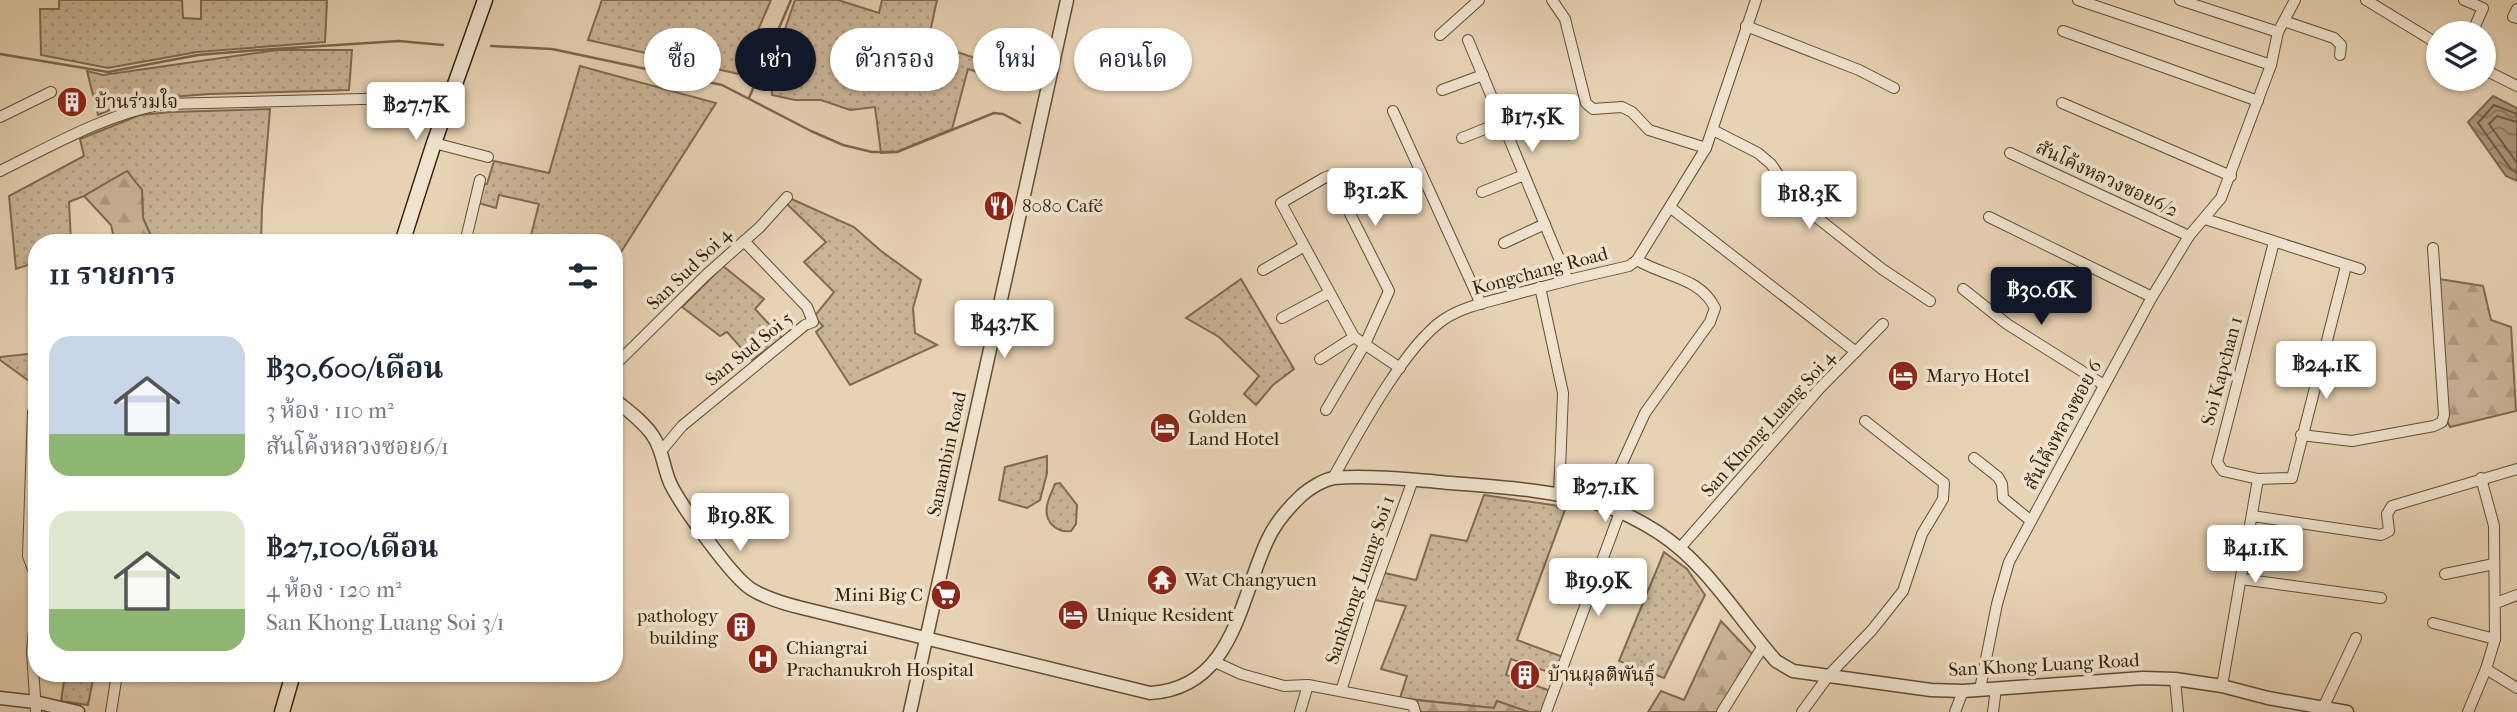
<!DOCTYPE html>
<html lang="th">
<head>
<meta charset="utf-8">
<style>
	body { margin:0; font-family:"IM FELL French Canon","Noto Serif Thai",serif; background:#f2f2f3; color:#1f2937; height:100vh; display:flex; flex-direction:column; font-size:26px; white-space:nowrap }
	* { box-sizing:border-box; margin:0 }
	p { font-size:23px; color:#747a83 }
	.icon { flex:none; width:38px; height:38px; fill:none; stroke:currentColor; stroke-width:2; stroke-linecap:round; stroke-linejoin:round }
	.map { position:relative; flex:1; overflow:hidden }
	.drawer { position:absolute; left:28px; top:234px; width:595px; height:448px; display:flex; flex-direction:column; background:#fff; border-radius:28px; box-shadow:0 2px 5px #0004 }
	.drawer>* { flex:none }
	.guide { position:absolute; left:644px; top:28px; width:665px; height:63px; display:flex; gap:14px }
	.tools { position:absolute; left:2426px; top:21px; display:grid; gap:14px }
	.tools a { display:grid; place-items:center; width:70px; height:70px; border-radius:50%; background:#fff; box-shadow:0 2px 5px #0004; font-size:35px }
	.price { position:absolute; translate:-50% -60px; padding:0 16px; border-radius:7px; background:#fff; color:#222; font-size:23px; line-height:46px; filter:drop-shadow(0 2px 4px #0008) }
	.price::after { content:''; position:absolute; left:50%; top:42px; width:21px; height:16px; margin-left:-10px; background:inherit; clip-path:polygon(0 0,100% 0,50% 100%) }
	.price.on { background:#111827; color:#fff }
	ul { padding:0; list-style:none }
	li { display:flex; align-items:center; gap:21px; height:175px; padding:0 21px }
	li span { display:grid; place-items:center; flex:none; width:196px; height:140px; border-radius:21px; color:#555 }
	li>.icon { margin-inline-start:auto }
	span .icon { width:84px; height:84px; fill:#fffc; stroke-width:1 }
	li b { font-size:30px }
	h2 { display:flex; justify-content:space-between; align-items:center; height:84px; padding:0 21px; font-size:30px }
	.tag { padding:0 24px; border-radius:32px; background:#fff; box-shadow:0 2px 5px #0004; font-size:24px; line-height:63px }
	.tag.on { background:#111827; color:#fff }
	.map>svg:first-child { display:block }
	.grass { fill:url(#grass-dots); stroke:#7f6b4e; stroke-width:2 }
	.forest { fill:url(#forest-firs); stroke:#7f6b4e; stroke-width:2 }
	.water { fill:url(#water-waves); stroke:#7b684b; stroke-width:2 }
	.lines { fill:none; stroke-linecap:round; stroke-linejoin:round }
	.shore { stroke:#705c40; stroke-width:2 }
	.stream { stroke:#7b684b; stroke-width:2.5 }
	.minor-casing { stroke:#624e32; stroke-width:12 }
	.tertiary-casing { stroke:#624e32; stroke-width:15 }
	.secondary-casing { stroke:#352207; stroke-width:17 }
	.minor { stroke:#efe2ce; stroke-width:10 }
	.tertiary { stroke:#efe2ce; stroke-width:12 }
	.secondary { stroke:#efe2ce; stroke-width:14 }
	.labels { text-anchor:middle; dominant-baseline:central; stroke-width:7; stroke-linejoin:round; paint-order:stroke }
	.poi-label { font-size:19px; fill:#352207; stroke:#efe2ce; text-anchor:start }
	.street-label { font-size:19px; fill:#352207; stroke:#efe2ce }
</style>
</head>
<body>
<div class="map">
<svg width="2517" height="712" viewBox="0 0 2517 712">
	<defs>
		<pattern id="grass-dots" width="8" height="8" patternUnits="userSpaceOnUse" patternTransform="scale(1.75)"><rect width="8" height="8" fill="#c9b496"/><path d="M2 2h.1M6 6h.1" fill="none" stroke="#ad9a80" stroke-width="1.8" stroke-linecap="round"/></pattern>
		<pattern id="forest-firs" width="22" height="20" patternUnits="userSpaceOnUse" patternTransform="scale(1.75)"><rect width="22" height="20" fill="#c9b496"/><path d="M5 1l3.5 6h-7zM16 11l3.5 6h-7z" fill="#ad9a80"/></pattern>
		<pattern id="water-waves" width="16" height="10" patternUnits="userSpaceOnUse" patternTransform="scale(1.75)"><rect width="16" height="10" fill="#aa9679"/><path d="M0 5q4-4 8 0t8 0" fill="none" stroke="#8b7a61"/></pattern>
	</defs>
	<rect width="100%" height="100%" fill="#e7d2b3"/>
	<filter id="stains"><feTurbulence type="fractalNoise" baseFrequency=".00286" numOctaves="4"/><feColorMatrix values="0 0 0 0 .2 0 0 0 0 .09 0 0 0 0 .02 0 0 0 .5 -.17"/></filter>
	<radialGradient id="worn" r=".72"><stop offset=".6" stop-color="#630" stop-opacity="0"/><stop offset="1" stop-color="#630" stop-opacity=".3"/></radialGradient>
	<g class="grass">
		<polygon points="59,0 182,0 183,18 201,19 201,0 327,0 325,42 197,52 108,68 41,55 40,9 59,9"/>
		<polygon points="602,0 771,0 739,74 588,40"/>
		<polygon points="795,0 838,0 879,13 882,0 937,0 929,37 943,39 948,49 1008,69 1017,76 1034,82 1032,89 968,69 952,129 897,152 881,153 875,107 850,110 821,100 795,100 772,95 771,70"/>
		<polygon points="277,50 352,50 349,90 209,94 134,100 98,115 87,71 103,75"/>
		<polygon points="580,66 716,103 614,263 614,243 529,243 539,204 499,195 496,208 475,202 479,184 487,184 494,161 549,173"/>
		<polygon points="270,109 262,208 261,243 154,243 143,218 142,190 126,172 84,196 69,202 71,243 37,243 37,262 16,269 9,196 84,156 80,139 140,115 171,112"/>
		<polygon points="787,197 854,227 881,251 921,280 913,308 915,333 937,345 850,385 816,332 823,326 814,317 834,292 804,262 826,242 788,205"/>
		<polygon points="723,266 764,299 755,309 782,338 752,360 727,332 720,336 682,307"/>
		<polygon points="1241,279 1294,369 1273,385 1256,405 1244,394 1259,376 1219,337 1186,318"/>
		<polygon points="37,353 37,381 29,381 0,360 0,357"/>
		<polygon points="1047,456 1047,473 1040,500 1027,508 999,500 1005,467"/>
		<path d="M1060,483l17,22 -1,19 -5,7c-14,2 -27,-9 -24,-25 1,-7 5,-15 8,-22z"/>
		<polygon points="1484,495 1566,507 1517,640 1566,658 1560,676 1511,659 1506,675 1554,692 1546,712 1529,712 1497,701 1494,708 1400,698 1407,676 1381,669 1406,606 1370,599 1380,572 1416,580 1431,535 1467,541"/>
		<polygon points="1664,552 1687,569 1705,595 1664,678 1619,661"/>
		<polygon points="65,674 94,674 88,705 61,701"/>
	</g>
	<g class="forest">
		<polygon points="127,171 142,190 143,218 154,243 115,243 111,225 84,196"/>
		<polygon points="2439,279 2483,286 2491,320 2511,327 2516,411 2450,427 2446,419"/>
		<polygon points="1721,621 1756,658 1722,712 1648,712 1661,691 1684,700"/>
		<polygon points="1415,700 1494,708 1497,701 1529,712 1415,712"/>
	</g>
	<polygon class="water" points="2493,96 2517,108 2517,181 2506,176 2468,122"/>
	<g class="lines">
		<g class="shore">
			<polyline points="2517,114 2494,105 2478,123 2511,169 2517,173"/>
			<polyline points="2517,122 2497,116 2489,124 2517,163"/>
		</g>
		<g class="stream">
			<polyline points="491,46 552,49 722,85 811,131 843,145 872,152 897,152 994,113 1003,114 1020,123"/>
			<polyline points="0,54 108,72 198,55 259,50 399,41 443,45"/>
			<polyline points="749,98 791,0"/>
		</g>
		<g class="minor-casing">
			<g id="minor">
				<polyline points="1552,0 1565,19 1586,103 1593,109 1622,107 1632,112 1649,130 1706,148"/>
				<polyline points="2078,0 2271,65"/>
				<polyline points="2180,0 2278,32"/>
				<polyline points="2366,0 2438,44"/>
				<polyline points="2464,0 2483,8 2472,33"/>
				<polyline points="2517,9 2513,17 2517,18"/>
				<polyline points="2284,21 2334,38 2341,45 2340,55"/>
				<polyline points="1746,26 1859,70 1894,88"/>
				<polyline points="2063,31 2258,101"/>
				<polyline points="1440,35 1479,0"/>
				<polyline points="1468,40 1568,280"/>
				<polyline points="2483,69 2517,86"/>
				<polyline points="1442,90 1483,75"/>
				<polyline points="2062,103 2231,176"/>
				<polyline points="1393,111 1481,304"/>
				<polyline points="0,117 51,92"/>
				<polyline points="1713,130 1758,153 1771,164 1788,189 1815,216 1882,269 1930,301"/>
				<polyline points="1462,138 1502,122"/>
				<polyline points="434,143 488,157"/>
				<polyline points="2010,153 2189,236"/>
				<path d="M0,171c51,-25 108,-58 164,-67l238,-6 45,9"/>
				<polyline points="1482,192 1524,175"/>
				<polyline points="1671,208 1856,352"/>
				<polyline points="1989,217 2152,297"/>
				<polyline points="2205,219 2360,269"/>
				<polyline points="2274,242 2217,462 2223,471 2258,479 2292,478 2346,266"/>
				<polyline points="465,243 480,180"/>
				<polyline points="1504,243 1545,224"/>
				<polyline points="1263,270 1303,247"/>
				<polyline points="1540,287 1563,393 1559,494"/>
				<polyline points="1963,289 2007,324 2104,385"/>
				<polyline points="1282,318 1329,293"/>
				<polyline points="1320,359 1354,337"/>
				<polyline points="614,366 706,275 760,227 787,197"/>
				<polyline points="1326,410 1365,344 1389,291 1333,180 1329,176 1324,178 1281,203 1354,337 1400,368"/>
				<polyline points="33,412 28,556 37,580"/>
				<polyline points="2301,435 2352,441 2434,426 2442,422 2444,415 2433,248"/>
				<polyline points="662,450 682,426 805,325 813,322 807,307 744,241"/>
				<polyline points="1974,458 1998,477 2002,484 2003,498 2031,521"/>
				<path d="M1333,478c24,-43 71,-131 110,-158 19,-13 44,-18 66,-24 39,-11 79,-21 120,-30l8,-6 69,-112 50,-148"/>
				<path d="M1603,505l42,-92 65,-91 5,-14c-15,-31 -50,-31 -78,-48"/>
				<polyline points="2252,516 2381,535 2389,531 2387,514 2392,506 2517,469"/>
				<polyline points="1680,548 1820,388 1883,324"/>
				<polyline points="2445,574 2494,564"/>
				<polyline points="2241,579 2381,598"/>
				<polyline points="2496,603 2517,595"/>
				<polyline points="2433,623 2495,639"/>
				<polyline points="1215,662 1241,674 1284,686 1308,685 1413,705 1415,712"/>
				<polyline points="2486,669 2517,688"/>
				<polyline points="2175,679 2178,712"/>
				<polyline points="2222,686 2258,479"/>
				<polyline points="1980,689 1997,604 2009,562 2152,297 2189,236 2221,198 2271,65 2278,32 2295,0"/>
				<polyline points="1341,691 1370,599 1413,480"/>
				<polyline points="2323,708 2356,638"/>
				<polyline points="36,712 32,652 37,594"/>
				<polyline points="111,712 117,674"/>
				<polyline points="1300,712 1308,685"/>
				<polyline points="1546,712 1620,512"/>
				<polyline points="1722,712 1763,646"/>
				<polyline points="1802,712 1829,675 1872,630 1903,591 1922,534 1943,499 1944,483 1865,421"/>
				<polyline points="1955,712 1963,691"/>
				<polyline points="1993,712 1996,688"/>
				<polyline points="2468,712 2486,669 2495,639 2494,526 2481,478"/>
			</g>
		</g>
		<g class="tertiary-casing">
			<g id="tertiary">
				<path d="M614,399c13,11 30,23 39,37 11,16 10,34 19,51 12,22 59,89 79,102 16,10 34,15 51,19l348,85c83,-5 89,-91 117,-152 8,-18 21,-33 35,-46 8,-7 21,-15 32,-17 34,-3 82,2 117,5 50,4 102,7 151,22 19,6 40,17 57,28 49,32 79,85 117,128l17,10 138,19 32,1 180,-13 32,1 47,7 46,12 79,14"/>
				<polyline points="0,698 35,702 78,712"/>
				<polyline points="910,712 1067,0"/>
			</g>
		</g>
		<g class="secondary-casing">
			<g id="secondary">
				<polyline points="402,243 434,143 485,0"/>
				<polyline points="282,712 293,674"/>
			</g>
		</g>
		<use href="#minor" class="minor"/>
		<use href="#tertiary" class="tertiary"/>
		<use href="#secondary" class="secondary"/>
	</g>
	<defs>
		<g id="building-disc" transform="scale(1.575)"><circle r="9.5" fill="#8f2418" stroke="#efe2ce"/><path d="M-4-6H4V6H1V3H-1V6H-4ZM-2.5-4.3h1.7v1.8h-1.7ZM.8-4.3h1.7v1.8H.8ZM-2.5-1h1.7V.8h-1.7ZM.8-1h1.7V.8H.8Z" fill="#fff"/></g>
		<g id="restaurant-disc" transform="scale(1.575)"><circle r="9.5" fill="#8f2418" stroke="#efe2ce"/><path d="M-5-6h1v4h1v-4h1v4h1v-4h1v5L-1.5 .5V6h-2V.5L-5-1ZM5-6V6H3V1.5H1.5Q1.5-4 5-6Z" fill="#fff"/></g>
		<g id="hotel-disc" transform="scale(1.575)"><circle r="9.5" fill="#8f2418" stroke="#efe2ce"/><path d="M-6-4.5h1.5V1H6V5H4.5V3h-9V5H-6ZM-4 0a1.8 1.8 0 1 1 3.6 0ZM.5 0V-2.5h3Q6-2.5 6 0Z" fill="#fff"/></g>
		<g id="temple-disc" transform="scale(1.575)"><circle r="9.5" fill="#8f2418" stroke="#efe2ce"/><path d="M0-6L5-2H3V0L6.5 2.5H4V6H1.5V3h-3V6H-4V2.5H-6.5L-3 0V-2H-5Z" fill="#fff"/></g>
		<g id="supermarket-disc" transform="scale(1.575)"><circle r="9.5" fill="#8f2418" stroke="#efe2ce"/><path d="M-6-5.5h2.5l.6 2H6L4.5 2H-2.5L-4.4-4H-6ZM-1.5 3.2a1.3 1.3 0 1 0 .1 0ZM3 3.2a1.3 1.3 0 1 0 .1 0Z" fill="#fff"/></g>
		<g id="hospital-disc" transform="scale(1.575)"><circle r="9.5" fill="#8f2418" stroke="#efe2ce"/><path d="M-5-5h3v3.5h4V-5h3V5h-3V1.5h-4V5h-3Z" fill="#fff"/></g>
	</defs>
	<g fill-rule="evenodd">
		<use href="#building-disc" x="72" y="102"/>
		<use href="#restaurant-disc" x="999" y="206"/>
		<use href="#hotel-disc" x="1903" y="376"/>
		<use href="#hotel-disc" x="1165" y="428"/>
		<use href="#temple-disc" x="1162" y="580"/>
		<use href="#supermarket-disc" x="946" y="595"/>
		<use href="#hotel-disc" x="1073" y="615"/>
		<use href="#building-disc" x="741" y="627"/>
		<use href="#hospital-disc" x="763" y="659"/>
		<use href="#building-disc" x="1525" y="675"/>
	</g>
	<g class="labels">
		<g class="poi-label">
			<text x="95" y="102">บ้านร่วมใจ</text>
			<text x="1022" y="206">8080 Café</text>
			<text x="1926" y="376">Maryo Hotel</text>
			<text x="1188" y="417">Golden<tspan x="1188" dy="22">Land Hotel</tspan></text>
			<text x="1185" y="580">Wat Changyuen</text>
			<text x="923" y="595" text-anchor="end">Mini Big C</text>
			<text x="1096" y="615">Unique Resident</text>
			<text x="718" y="616" text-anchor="end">pathology<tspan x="718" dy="22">building</tspan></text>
			<text x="786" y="648">Chiangrai<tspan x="786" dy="22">Prachanukroh Hospital</tspan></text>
			<text x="1548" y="675">บ้านผุลติพันธ์ุ</text>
		</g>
		<g class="street-label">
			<text transform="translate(2107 179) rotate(25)">สันโค้งหลวงซอย6/2</text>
			<text transform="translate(689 269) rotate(-44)">San Sud Soi 4</text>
			<text transform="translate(1540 271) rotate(-15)">Kongchang Road</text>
			<text transform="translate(749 349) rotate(-39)">San Sud Soi 5</text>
			<text transform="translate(2222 371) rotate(-75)">Soi Kapchan 1</text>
			<text transform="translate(1768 424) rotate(-48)">San Khong Luang Soi 4</text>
			<text transform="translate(2063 425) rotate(-62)">สันโค้งหลวงซอย 6</text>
			<text transform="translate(947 454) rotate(-78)">Sanambin Road</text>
			<text transform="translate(1360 580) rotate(-71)">Sankhong Luang Soi 1</text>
			<text transform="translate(2044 665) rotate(-3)">San Khong Luang Road</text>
		</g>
	</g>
	<rect width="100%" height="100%" filter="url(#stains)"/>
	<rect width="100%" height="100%" fill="url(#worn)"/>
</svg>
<div class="tools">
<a><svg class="icon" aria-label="layers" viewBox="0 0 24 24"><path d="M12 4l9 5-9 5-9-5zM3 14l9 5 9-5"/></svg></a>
</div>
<b class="price" style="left:416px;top:142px">฿27.7K</b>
<b class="price" style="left:1532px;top:154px">฿17.5K</b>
<b class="price" style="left:1375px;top:228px">฿31.2K</b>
<b class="price" style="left:1809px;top:231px">฿18.3K</b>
<b class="price on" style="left:2041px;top:327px">฿30.6K</b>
<b class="price" style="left:1004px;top:360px">฿43.7K</b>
<b class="price" style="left:2326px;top:401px">฿24.1K</b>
<b class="price" style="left:1605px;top:524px">฿27.1K</b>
<b class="price" style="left:740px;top:553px">฿19.8K</b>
<b class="price" style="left:2255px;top:585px">฿41.1K</b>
<b class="price" style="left:1598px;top:618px">฿19.9K</b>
<div class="guide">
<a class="tag">ซื้อ</a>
<a class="tag on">เช่า</a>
<a class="tag">ตัวกรอง</a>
<a class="tag">ใหม่</a>
<a class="tag">คอนโด</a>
</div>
<section class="drawer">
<h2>11 รายการ<svg class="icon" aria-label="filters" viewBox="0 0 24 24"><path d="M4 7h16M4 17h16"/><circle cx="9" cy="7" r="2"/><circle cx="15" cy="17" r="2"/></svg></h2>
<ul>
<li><span style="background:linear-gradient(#c9d6e8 70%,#8fb573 0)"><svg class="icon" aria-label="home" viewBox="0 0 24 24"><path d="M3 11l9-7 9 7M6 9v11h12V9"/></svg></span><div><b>฿30,600/เดือน</b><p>3 ห้อง · 110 m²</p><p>สันโค้งหลวงซอย6/1</p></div></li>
<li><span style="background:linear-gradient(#dfe7d0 70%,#8fb573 0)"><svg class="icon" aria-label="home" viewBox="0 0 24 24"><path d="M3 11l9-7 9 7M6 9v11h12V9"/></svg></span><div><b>฿27,100/เดือน</b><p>4 ห้อง · 120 m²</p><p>San Khong Luang Soi 3/1</p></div></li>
</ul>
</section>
</div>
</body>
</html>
